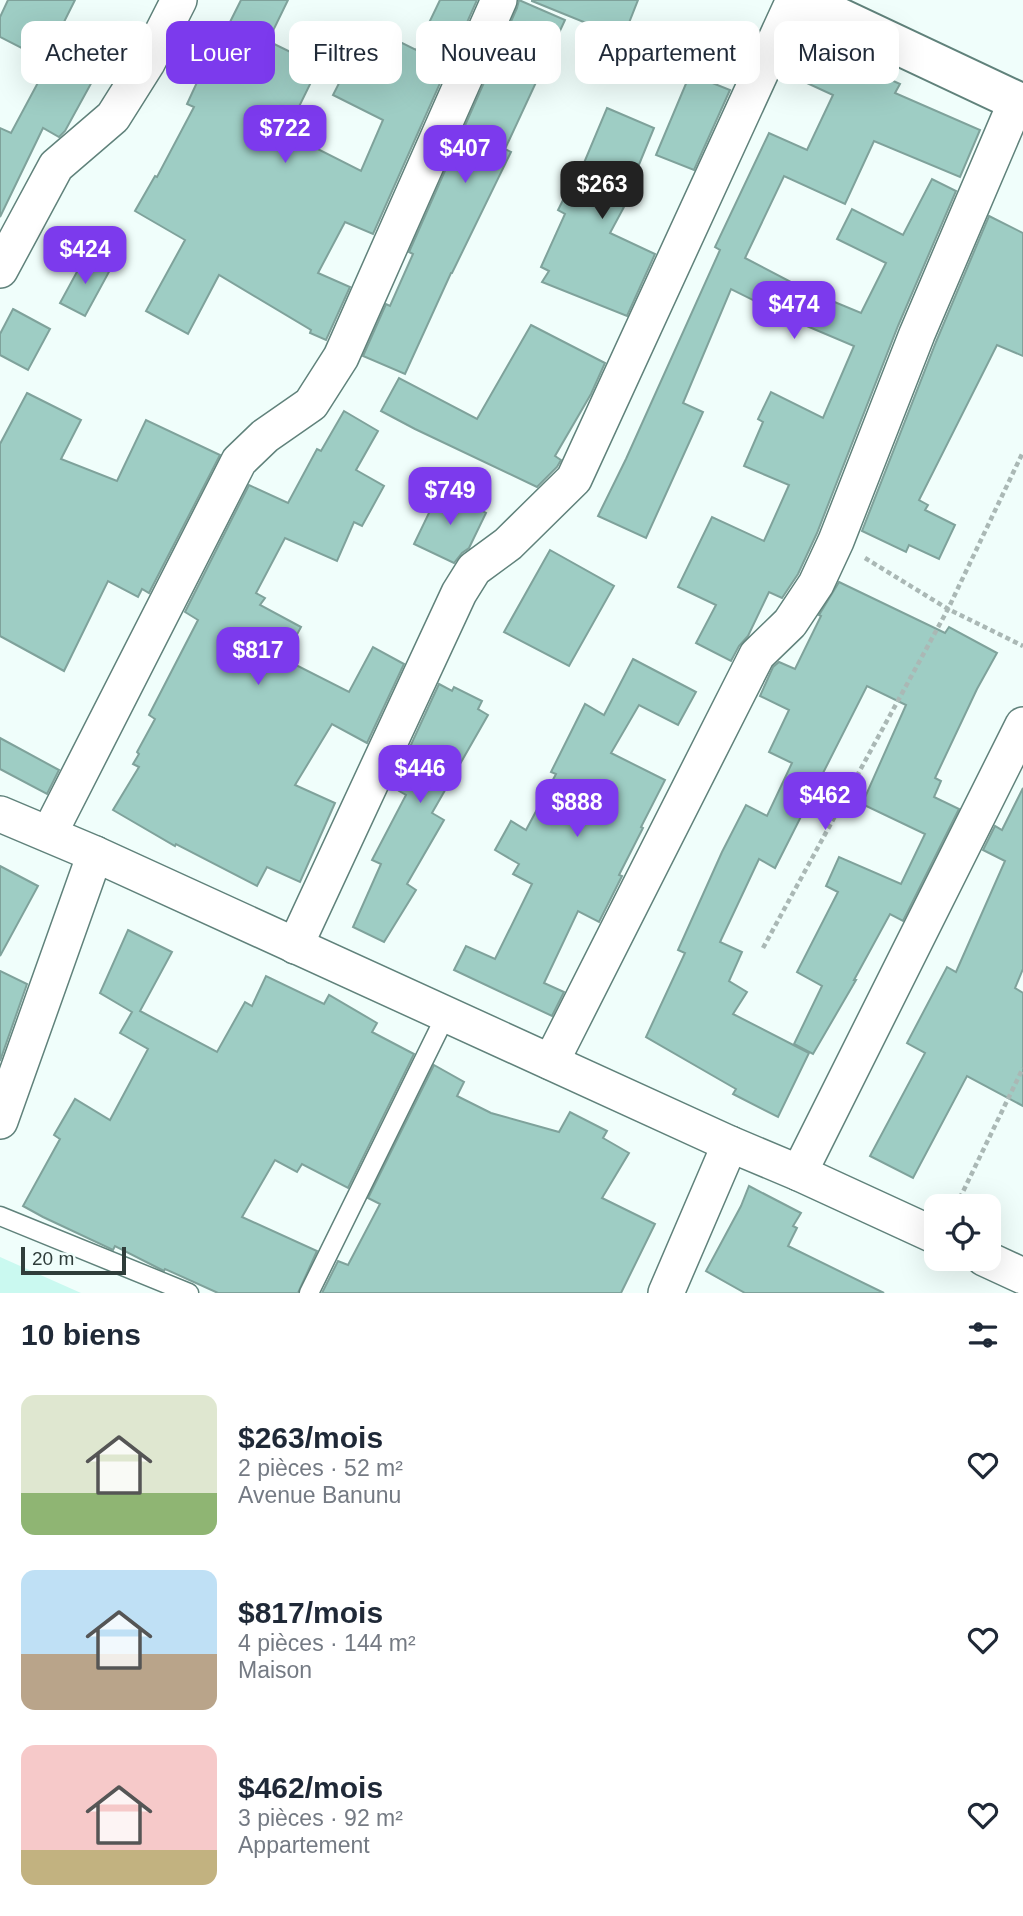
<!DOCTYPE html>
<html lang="fr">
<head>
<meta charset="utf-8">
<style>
	body { margin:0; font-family:Helvetica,sans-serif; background:#f2f2f3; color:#1f2937; height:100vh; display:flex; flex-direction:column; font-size:26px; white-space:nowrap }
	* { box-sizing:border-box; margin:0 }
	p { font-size:23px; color:#747a83 }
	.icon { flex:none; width:38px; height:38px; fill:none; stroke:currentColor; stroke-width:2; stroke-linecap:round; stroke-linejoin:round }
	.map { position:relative; height:1293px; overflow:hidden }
	.drawer { display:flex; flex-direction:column; background:#fff; flex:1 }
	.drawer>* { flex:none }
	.banner { position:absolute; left:21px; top:21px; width:982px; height:63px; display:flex; gap:14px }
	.buttons { position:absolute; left:924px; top:1194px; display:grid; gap:14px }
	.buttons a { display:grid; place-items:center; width:77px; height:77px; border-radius:14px; background:#fff; box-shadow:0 7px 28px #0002; font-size:35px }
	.scale { position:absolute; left:21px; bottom:18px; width:105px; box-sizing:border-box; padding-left:7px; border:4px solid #2f3d3a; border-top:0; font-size:19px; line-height:24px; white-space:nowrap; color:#2f3d3a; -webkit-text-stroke:5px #f0fefb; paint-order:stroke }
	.price { position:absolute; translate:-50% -60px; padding:0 16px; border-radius:14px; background:#7c3aed; color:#fff; font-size:23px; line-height:46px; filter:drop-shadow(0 2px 4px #0008) }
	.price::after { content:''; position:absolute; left:50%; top:42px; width:21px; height:16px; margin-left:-10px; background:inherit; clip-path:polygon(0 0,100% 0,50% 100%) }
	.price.on { background:#222; color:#fff }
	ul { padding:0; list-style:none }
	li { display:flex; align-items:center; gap:21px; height:175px; padding:0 21px }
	li span { display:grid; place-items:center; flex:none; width:196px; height:140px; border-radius:14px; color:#555 }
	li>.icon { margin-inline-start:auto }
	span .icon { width:84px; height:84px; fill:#fffc; stroke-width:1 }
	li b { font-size:30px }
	h2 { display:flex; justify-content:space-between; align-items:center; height:84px; padding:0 21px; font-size:30px }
	.chip { padding:0 24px; border-radius:14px; background:#fff; box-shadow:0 7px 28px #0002; font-size:24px; line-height:63px }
	.chip.on { background:#7c3aed; color:#fff }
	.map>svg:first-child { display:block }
	.built { fill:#caf9f0 }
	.building { fill:#9ecdc4; stroke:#7fa29b; stroke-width:2 }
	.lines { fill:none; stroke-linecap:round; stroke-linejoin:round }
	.service-casing { stroke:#60827b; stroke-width:21 }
	.minor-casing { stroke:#60827b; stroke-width:38 }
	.tertiary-casing { stroke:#60827b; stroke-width:42 }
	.path { stroke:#aab8b5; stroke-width:4.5; stroke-dasharray:5 3.5; stroke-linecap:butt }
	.service { stroke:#fff; stroke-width:18 }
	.minor { stroke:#fff; stroke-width:35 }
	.tertiary { stroke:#fff; stroke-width:38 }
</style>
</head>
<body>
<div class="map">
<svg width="1023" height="1293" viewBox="0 0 1023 1293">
	<rect width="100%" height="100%" fill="#f0fefb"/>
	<polygon class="built" points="0,1257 81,1293 0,1293"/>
	<g class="building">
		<polygon points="8,0 75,0 45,60 0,37 0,17"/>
		<polygon points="241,0 288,0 268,41 319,66 286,133 361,171 383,120 333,95 368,26 416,50 440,0 477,0 373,234 345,222 318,273 350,287 326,340 310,333 311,330 219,275 188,334 146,311 185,240 135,211 155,176 157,177 194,107 187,104 205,65 208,66"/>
		<polygon points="519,0 565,20 505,149 511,152 452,273 451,273 405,374 363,356 386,304 390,306 413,254 409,252 517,8"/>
		<polygon points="532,0 638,0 623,38 532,1"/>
		<polygon points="812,44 900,84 895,93 980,130 960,177 874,141 845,204 784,176 745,258 808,291 861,313 886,263 837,239 852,209 903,235 932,179 956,191 898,326 817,533 798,574 782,598 769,592 748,636 739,646 731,661 696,643 716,605 678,587 712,517 764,541 789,485 744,466 763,422 758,419 771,392 823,418 854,346 795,321 731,289 683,403 703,412 646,538 598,516 626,459 720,250 715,247 769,133 807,150 833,95 796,78"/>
		<polygon points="57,47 99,69 65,131 59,137 43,128 0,217 0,128 11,133"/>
		<polygon points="690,74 730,90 694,170 656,155"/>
		<polygon points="607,108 654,128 622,206 624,207 610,233 655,254 627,316 542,282 549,271 541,267 565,214 558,210 573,180 576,182"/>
		<polygon points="989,216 1023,233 1023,356 997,345 919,500 928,505 925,510 955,525 939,559 909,545 906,552 862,531 936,342"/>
		<polygon points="85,257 110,270 85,316 60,303"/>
		<polygon points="13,309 50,329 28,370 0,355 0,334"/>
		<polygon points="531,325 605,363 591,394 555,456 561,460 557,467 537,487 415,429 381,411 399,378 477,419"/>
		<polygon points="27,393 81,420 61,459 117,481 146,420 220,455 149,593 142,589 138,597 108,581 64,671 0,636 0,444"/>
		<polygon points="344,411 378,431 356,470 384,486 362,526 354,522 337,561 285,538 256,593 265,598 260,605 301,627 284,659 349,692 373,647 404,664 367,743 332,724 295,785 335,803 300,882 267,867 257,886 176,844 175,846 113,810 139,767 133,764 139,754 137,752 155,719 149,715 198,620 185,612 249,485 288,503 317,449 321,451"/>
		<polygon points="441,488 486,513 469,548 462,553 454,563 414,544"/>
		<polygon points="550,550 614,586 569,666 504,632"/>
		<polygon points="839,582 945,633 949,627 997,653 977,689 935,778 941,781 934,797 959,809 903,921 890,914 854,980 856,980 813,1054 794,1044 822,986 797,972 838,892 826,886 839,857 901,884 925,834 862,804 906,705 867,686 775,868 759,859 720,942 742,952 729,981 747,992 733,1014 809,1053 778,1117 733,1094 736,1089 646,1037 685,953 678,950 722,852 746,805 767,816 792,763 769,752 789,710 760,696 773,667 779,662 795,669 821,616 819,615"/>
		<polygon points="633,659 696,692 678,725 639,705 611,753 665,780 641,827 643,828 619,875 622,876 599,922 578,911 544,983 564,992 552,1016 454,970 466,946 495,959 532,884 513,874 519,864 495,850 511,821 526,830 556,774 551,772 585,704 604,715"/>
		<polygon points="439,684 452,691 454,687 482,701 478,709 488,715 432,813 444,820 407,884 416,890 384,942 353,927 381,864 372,860 406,795 399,791 413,767 403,762"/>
		<polygon points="0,738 59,770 47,794 0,769"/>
		<polygon points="1023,788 1023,969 1015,988 1023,993 1023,1106 967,1076 913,1178 870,1156 925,1053 907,1043 947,967 956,972 1005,861 983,850 995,826 1002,830"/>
		<polygon points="0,866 38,886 0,956"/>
		<polygon points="128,930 172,952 140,1011 217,1052 245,1002 252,1006 266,976 324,1004 329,995 377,1023 372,1032 414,1054 348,1188 302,1164 297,1172 275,1160 242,1217 317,1251 298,1293 218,1293 165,1269 164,1271 160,1269 115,1246 113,1250 43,1217 23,1206 60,1139 54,1135 75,1099 110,1120 148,1049 120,1033 132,1012 100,993"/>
		<polygon points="0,971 27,984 0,1061"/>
		<polygon points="434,1065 464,1082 457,1096 491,1113 559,1132 570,1112 607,1131 603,1138 629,1153 602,1198 655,1224 621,1293 322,1293 338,1261 348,1265 380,1204 368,1198"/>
		<polygon points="749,1186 801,1213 793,1226 797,1228 788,1246 884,1293 745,1293 706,1271 741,1206"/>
	</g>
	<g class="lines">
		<g class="service-casing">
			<g id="service">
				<polyline points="0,1216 189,1293"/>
				<polyline points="309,1293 446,1015"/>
			</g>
		</g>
		<g class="minor-casing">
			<g id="minor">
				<polyline points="0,270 56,166 113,117 147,63 179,0"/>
				<polyline points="0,814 95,854 730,1144 799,1173 936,1236"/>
				<polyline points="49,834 239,461 265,436 311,404 341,357 499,0"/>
				<polyline points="295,946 459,593 474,569 508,544 574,479 794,0"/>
				<polyline points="551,1062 757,655 790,623 816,584 836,541 917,334 1016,102"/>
				<polyline points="0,1121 95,854"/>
				<polyline points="799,1173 1023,725"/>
				<polyline points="984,1258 1023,1276"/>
				<polyline points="666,1293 730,1144"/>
			</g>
		</g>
		<g class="tertiary-casing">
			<polyline id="tertiary" points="802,0 1023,104"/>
		</g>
		<g class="path">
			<polyline points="865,558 948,609 1023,646"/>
			<polyline points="763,948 948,609 1023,452"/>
			<polyline points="956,1206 1023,1068"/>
		</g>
		<use href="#service" class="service"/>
		<use href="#minor" class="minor"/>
		<use href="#tertiary" class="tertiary"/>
	</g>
</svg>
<div class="buttons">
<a><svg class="icon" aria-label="locate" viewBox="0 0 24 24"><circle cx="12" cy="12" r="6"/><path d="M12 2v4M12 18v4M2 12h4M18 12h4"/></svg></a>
</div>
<div class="scale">20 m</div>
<b class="price" style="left:285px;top:165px">$722</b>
<b class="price" style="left:465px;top:185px">$407</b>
<b class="price on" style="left:602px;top:221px">$263</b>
<b class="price" style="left:85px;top:286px">$424</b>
<b class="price" style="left:794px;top:341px">$474</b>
<b class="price" style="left:450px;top:527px">$749</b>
<b class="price" style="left:258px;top:687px">$817</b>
<b class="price" style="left:420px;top:805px">$446</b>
<b class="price" style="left:825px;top:832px">$462</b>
<b class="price" style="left:577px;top:839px">$888</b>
<div class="banner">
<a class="chip">Acheter</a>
<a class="chip on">Louer</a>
<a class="chip">Filtres</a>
<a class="chip">Nouveau</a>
<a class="chip">Appartement</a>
<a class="chip">Maison</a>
</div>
</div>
<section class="drawer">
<h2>10 biens<svg class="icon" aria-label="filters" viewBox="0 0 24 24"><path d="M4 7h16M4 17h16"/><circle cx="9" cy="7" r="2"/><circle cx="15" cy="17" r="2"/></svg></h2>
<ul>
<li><span style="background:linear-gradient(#dfe7d0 70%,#8fb573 0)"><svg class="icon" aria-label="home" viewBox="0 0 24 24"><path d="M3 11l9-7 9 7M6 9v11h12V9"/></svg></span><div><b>$263/mois</b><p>2 pièces · 52 m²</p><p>Avenue Banunu</p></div><svg class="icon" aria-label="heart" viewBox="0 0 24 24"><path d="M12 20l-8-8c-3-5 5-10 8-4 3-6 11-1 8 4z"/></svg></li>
<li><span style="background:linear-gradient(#bfe0f5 60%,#b9a48a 0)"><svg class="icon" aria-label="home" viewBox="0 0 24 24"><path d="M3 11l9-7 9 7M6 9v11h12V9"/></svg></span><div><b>$817/mois</b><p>4 pièces · 144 m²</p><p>Maison</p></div><svg class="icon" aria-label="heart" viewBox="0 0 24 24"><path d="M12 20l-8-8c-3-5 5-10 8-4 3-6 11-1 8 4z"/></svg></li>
<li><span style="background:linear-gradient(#f6c9c9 75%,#c2b280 0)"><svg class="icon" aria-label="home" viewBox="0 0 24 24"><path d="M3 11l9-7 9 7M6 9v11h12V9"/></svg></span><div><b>$462/mois</b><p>3 pièces · 92 m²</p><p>Appartement</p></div><svg class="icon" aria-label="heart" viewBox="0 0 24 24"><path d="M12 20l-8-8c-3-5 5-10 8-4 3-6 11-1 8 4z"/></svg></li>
</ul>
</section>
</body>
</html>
